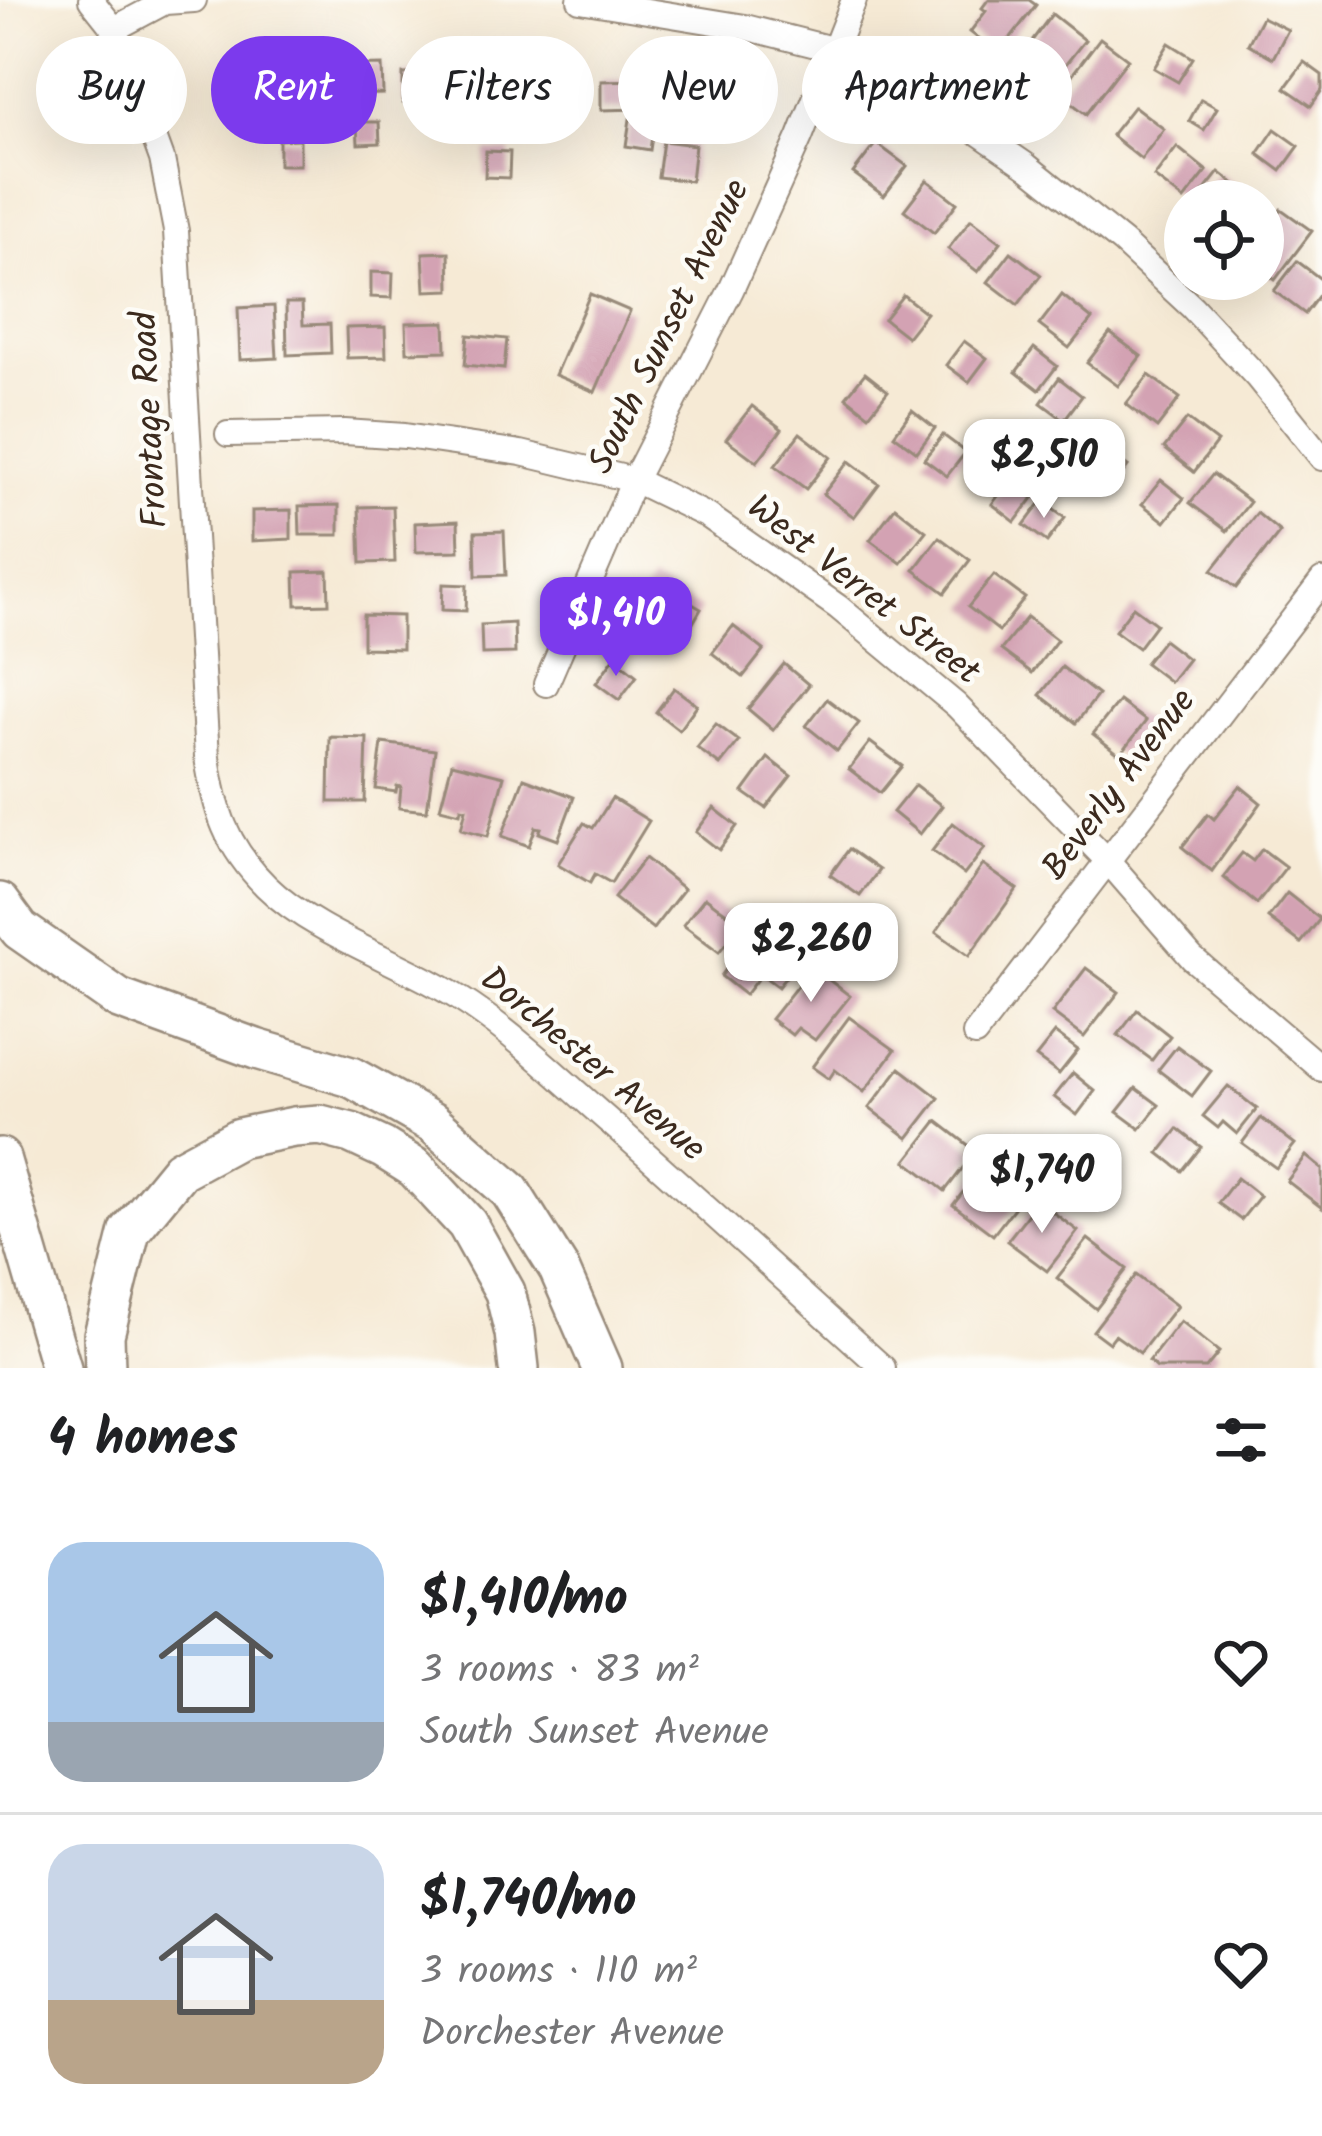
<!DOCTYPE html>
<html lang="en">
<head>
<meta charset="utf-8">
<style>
	body { margin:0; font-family:Kalam,sans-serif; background:#f6f6f6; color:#202124; height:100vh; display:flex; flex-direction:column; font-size:45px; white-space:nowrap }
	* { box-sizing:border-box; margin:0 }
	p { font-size:39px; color:#757577 }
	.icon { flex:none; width:66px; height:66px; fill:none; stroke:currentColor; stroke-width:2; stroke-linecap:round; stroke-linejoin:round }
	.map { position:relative; height:1368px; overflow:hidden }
	.panel { display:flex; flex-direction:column; background:#fff; flex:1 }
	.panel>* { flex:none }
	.banner { position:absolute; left:36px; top:36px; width:1251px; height:108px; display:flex; gap:24px }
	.buttons { position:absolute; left:1164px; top:180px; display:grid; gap:24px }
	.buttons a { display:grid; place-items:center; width:120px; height:120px; border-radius:50%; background:#fff; box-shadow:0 12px 48px #0002; font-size:60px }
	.price { position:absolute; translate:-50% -102px; padding:0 27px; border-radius:24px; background:#fff; color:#222; font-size:39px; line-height:78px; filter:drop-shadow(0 3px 6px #0008) }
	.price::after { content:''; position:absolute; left:50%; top:72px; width:36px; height:27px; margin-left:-18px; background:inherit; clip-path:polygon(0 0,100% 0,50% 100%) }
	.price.current { background:#7c3aed; color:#fff }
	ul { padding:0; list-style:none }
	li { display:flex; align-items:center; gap:36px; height:300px; padding:0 48px }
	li+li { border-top:3px solid #e0e0e0 }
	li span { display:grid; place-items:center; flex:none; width:336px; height:240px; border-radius:36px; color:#555 }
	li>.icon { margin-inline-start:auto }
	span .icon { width:144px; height:144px; fill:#fffc; stroke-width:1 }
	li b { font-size:51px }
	h2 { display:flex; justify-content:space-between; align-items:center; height:144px; padding:0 48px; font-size:51px }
	.chip { padding:0 42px; border-radius:54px; background:#fff; box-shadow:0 12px 48px #0002; font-size:42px; line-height:108px }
	.chip.current { background:#7c3aed; color:#fff }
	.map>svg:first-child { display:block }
	.building { fill:#d3a2b3 }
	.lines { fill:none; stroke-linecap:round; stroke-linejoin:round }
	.minor-casing { stroke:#988a7a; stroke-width:28 }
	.trunk-casing { stroke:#988a7a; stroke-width:44 }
	.minor { stroke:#fff; stroke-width:24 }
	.trunk { stroke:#fff; stroke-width:39 }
	.labels { text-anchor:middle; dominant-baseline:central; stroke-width:9; stroke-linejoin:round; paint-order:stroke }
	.street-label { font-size:36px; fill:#3b2a1e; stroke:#fdfcf7 }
</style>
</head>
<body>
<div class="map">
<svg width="1322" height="1368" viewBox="0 0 1322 1368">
	<rect width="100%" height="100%" fill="#fdfcf7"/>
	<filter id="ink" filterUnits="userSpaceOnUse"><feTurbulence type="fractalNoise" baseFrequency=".00833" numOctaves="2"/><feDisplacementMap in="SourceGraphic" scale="24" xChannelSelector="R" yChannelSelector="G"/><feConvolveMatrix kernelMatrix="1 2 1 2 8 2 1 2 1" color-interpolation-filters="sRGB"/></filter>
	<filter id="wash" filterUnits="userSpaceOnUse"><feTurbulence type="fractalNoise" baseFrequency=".004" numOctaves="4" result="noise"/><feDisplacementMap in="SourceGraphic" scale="48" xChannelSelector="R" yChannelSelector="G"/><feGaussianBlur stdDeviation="2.7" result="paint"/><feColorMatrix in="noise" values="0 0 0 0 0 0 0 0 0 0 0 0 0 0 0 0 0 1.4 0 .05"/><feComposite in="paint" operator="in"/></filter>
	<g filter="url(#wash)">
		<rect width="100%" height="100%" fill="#f6ead5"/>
		<g id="blocks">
			<g class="building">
				<polygon points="988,0 1029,0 1036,5 998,54 970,32 986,11 982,8"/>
				<polygon points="1052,14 1085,40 1047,88 1018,66 1035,45 1031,42"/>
				<polygon points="1262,17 1288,30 1273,58 1248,44"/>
				<polygon points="1100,38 1128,59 1086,114 1058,93"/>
				<polygon points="1169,43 1193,58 1178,82 1154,68"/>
				<polygon points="1304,62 1322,75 1322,90 1311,106 1285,88"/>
				<polygon points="382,65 383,94 344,95 343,66"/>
				<polygon points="569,66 570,96 531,97 530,68"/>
				<polygon points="323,68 324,97 285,98 284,69"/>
				<polygon points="508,70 509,99 469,100 468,71"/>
				<polygon points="263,71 264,100 225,102 224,72"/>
				<polygon points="442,73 443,102 403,103 403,74"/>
				<polygon points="640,80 641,109 601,110 601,81"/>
				<polygon points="700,96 744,101 740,135 696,130"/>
				<polygon points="1201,99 1217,108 1204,130 1189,121"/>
				<polygon points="1134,106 1164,129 1141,159 1111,135"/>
				<polygon points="630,119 654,122 650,150 626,146"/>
				<polygon points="357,122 379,122 380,143 358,144"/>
				<polygon points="1275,129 1299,146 1281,171 1258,154"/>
				<polygon points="300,139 300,165 279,165 279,140"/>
				<polygon points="663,141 695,145 691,181 658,177"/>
				<polygon points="876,143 907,166 884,196 853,173"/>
				<polygon points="1177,147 1207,171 1184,200 1154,177"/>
				<polygon points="486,151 510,152 509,178 485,177"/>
				<polygon points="1219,172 1257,201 1196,201"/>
				<polygon points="927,180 957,203 934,233 904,210"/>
				<polygon points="1281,209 1312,231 1275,280 1263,271 1263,232"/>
				<polygon points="971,219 1001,242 978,272 948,249"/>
				<polygon points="449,252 450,290 425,291 423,253"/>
				<polygon points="1011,252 1041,275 1018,305 988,282"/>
				<polygon points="1297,261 1322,280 1322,291 1305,314 1274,291"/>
				<polygon points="371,272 393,273 392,298 371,297"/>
				<polygon points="590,294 630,311 595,392 555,375"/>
				<polygon points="903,295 926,313 907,337 884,319"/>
				<polygon points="1062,295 1092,319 1069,348 1039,325"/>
				<polygon points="286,303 302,303 303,325 330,324 331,353 287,355"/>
				<polygon points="274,306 277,358 240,360 238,308"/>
				<polygon points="445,322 446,351 407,352 406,323"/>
				<polygon points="385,327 386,357 347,358 346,328"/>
				<polygon points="1110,333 1141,356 1118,386 1087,363"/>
				<polygon points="468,335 507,339 504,369 465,365"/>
				<polygon points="964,341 987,358 969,382 946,365"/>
				<polygon points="1034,348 1057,366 1039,390 1016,372"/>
				<polygon points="865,373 888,391 869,415 846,397"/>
				<polygon points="1149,375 1180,398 1157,428 1126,404"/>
				<polygon points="1059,378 1082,396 1064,420 1041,403"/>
				<polygon points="752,406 782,429 757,462 726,439"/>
				<polygon points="912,410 935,428 917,452 894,435"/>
				<polygon points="1187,419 1217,442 1194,472 1164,448"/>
				<polygon points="800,433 831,457 806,489 775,466"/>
				<polygon points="943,435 966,452 947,476 924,459"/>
				<polygon points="1105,449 1128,466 1109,491 1086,473"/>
				<polygon points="849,461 879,484 854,517 823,494"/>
				<polygon points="1213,474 1250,502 1227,531 1190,503"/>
				<polygon points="1010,480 1033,498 1015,522 992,504"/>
				<polygon points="1161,480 1184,498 1165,522 1142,504"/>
				<polygon points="1042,501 1065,518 1047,542 1024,525"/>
				<polygon points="339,505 339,535 300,535 299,506"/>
				<polygon points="393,506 395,562 361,563 359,507"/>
				<polygon points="895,507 926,531 901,563 870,540"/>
				<polygon points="291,510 291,539 252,541 252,511"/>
				<polygon points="1257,513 1280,532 1236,588 1212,570"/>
				<polygon points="458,521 459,551 416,552 415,523"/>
				<polygon points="504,531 506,575 476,576 475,532"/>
				<polygon points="939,537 970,560 945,593 914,570"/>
				<polygon points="328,571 329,604 296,605 295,572"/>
				<polygon points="994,575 1025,598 999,631 968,607"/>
				<polygon points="651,580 701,609 682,642 632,614"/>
				<polygon points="443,584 467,585 466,611 442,610"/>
				<polygon points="1133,607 1156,624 1138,648 1115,631"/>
				<polygon points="363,615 402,616 402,649 363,648"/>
				<polygon points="1027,617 1057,640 1032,673 1001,650"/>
				<polygon points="514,623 515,653 482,654 481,625"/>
				<polygon points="733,626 764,650 743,677 712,653"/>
				<polygon points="1163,640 1188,659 1170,682 1145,663"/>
				<polygon points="614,658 637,676 619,700 596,683"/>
				<polygon points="784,664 809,685 773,730 748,709"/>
				<polygon points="1062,667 1098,695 1076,723 1040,695"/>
				<polygon points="674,688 697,705 679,730 656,712"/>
				<polygon points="827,699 859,723 837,751 806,726"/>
				<polygon points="1119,701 1146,721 1120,755 1093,734"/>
				<polygon points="716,724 739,741 720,765 697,748"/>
				<polygon points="330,737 367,738 365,802 329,802"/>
				<polygon points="870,742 902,766 880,793 849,769"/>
				<polygon points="382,743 435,750 427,811 399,808 401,787 397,786 396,792 376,789"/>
				<polygon points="768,758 791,776 766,808 743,792"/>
				<polygon points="452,763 504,776 488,836 461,829 466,809 461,808 460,813 440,808"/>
				<polygon points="524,778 574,797 558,840 539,833 541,828 536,827 529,846 502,836"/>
				<polygon points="915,785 942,806 920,834 893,812"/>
				<polygon points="1240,786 1261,803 1212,871 1182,847 1208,814 1214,819"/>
				<polygon points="612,798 649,821 611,883 595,874 590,883 558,864 584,823 593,828"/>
				<polygon points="714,808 737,826 719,850 696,832"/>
				<polygon points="953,823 985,848 964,875 932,851"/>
				<polygon points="849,849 879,870 860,896 830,875"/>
				<polygon points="1262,849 1286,867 1257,904 1223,877 1242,853 1253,861"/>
				<polygon points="645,858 684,889 653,929 614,898"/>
				<polygon points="983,865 1017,889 969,956 936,932"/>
				<polygon points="1287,893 1320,919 1301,943 1268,918"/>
				<polygon points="705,897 741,924 719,952 683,925"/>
				<polygon points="760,924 802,956 778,987 761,974 745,995 721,976"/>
				<polygon points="812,967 850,996 815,1040 798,1028 792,1035 771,1019"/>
				<polygon points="1086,968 1119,992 1084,1037 1052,1013"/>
				<polygon points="1137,1010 1170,1036 1152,1060 1118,1035"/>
				<polygon points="849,1017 895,1050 864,1092 835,1070 829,1079 812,1067"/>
				<polygon points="1055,1033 1078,1050 1059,1074 1036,1057"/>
				<polygon points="1177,1046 1211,1071 1192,1096 1158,1070"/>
				<polygon points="900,1068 939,1098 908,1138 869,1108"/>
				<polygon points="1073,1073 1095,1091 1077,1115 1054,1097"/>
				<polygon points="1228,1086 1257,1109 1237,1134 1223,1122 1218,1128 1203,1116"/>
				<polygon points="1136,1088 1159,1105 1140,1129 1117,1112"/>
				<polygon points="1261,1118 1295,1144 1276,1168 1242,1143"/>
				<polygon points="937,1121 976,1151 945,1191 906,1161"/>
				<polygon points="1178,1129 1201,1147 1182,1171 1159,1153"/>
				<polygon points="1306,1156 1322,1169 1322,1208 1287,1181"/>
				<polygon points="984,1165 1024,1195 993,1235 953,1205"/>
				<polygon points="1237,1178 1260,1196 1241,1220 1218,1203"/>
				<polygon points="1038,1201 1078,1231 1047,1271 1007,1241"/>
				<polygon points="1088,1239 1127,1269 1096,1309 1057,1278"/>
				<polygon points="1136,1275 1177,1306 1140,1353 1115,1335 1109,1343 1093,1331"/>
				<polygon points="1180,1321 1219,1352 1206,1368 1157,1368 1149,1361"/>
			</g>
		</g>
	</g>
	<g filter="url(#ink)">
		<use href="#blocks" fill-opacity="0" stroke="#988a7a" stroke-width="3"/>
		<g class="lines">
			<g class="minor-casing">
				<g id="minor">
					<path d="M91,0l23,29 24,64 24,66 14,72 31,526c8,54 19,89 59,129 52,51 142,77 205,120 50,34 95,78 140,117 92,81 181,163 272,245"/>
					<polyline points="580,0 745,27 836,50 888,72 915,89 1027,166 1122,242 1192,307 1257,377 1322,458"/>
					<polyline points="114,29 165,2 194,0"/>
					<polyline points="228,434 345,432 405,436 521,453 634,480 708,516 838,607 956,705 1108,861 1192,958 1322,1069"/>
					<polyline points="546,684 634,480 731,290 800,137 854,0"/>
					<polyline points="975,1034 1322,581"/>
				</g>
			</g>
			<g class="trunk-casing">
				<g id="trunk">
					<polyline points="0,903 20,930 119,999 256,1049 351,1077 433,1123 510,1191 559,1269 602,1368"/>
					<polyline points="0,1158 61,1368"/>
					<polyline points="105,1368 104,1335 130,1231 180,1170 239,1138 294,1127 320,1125 351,1133 383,1148 415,1168 467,1224 505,1292 515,1333 519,1368"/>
				</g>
			</g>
			<use href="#minor" class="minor"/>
			<use href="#trunk" class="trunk"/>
		</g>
	</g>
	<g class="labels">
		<g class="street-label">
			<text transform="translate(670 327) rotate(-64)">South Sunset Avenue</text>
			<text transform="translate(151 420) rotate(-93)">Frontage Road</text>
			<text transform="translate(863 591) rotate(38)">West Verret Street</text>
			<text transform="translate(1120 785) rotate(-53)">Beverly Avenue</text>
			<text transform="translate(592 1065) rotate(40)">Dorchester Avenue</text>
		</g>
	</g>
</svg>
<div class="buttons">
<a><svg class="icon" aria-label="locate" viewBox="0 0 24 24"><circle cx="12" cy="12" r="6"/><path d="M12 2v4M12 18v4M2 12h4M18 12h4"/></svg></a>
</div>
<b class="price" style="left:1044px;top:521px">$2,510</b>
<b class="price current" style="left:616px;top:679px">$1,410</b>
<b class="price" style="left:811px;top:1005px">$2,260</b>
<b class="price" style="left:1042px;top:1236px">$1,740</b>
<div class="banner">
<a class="chip">Buy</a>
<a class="chip current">Rent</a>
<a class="chip">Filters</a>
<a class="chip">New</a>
<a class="chip">Apartment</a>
</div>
</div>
<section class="panel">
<h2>4 homes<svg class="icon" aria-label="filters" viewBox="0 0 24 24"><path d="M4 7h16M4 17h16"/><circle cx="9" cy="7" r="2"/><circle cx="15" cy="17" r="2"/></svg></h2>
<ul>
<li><span style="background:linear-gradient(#a9c7e8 75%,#9aa5b1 0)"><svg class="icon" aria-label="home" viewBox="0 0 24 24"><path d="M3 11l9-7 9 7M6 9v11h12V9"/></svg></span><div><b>$1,410/mo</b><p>3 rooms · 83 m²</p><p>South Sunset Avenue</p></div><svg class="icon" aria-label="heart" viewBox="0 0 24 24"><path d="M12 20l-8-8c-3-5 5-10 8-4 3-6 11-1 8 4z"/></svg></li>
<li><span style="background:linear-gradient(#c9d6e8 65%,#b9a48a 0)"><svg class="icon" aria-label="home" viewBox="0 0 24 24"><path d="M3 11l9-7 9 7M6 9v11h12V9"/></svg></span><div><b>$1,740/mo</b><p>3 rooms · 110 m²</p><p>Dorchester Avenue</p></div><svg class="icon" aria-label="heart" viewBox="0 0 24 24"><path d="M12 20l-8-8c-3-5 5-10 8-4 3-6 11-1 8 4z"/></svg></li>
</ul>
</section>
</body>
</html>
